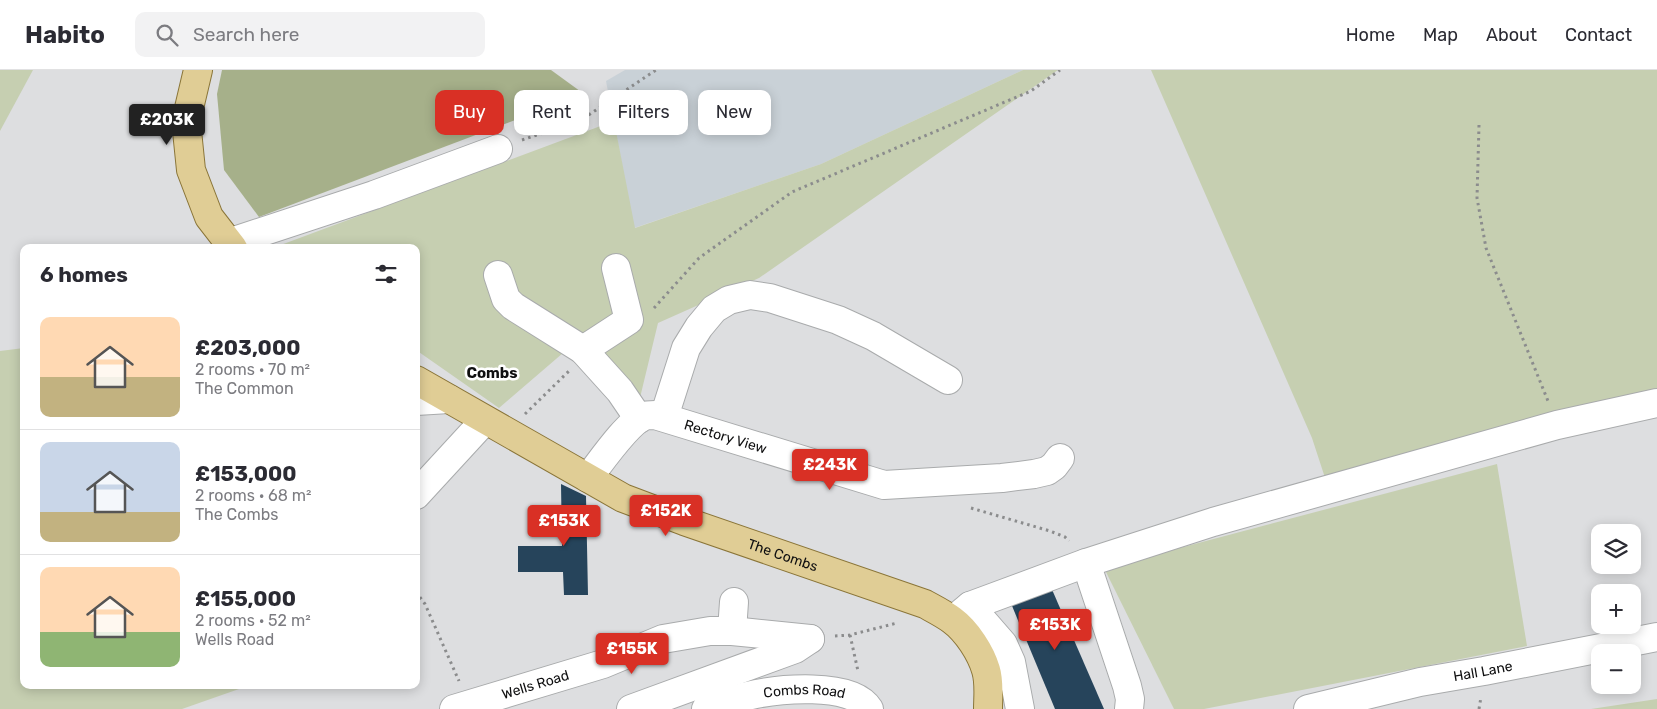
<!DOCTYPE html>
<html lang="en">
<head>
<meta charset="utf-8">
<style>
	body { margin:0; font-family:Rubik,sans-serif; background:#f2f2f3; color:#2b2b33; height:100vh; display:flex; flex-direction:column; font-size:19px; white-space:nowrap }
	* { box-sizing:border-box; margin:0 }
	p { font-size:16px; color:#7c7c81 }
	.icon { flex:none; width:28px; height:28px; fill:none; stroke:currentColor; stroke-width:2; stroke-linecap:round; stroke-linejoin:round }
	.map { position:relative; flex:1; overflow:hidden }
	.panel { position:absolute; left:20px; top:174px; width:400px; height:445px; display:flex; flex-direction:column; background:#fff; border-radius:10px; box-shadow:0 2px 12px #0003 }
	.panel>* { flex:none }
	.guide { position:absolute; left:435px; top:20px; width:475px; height:45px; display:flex; gap:10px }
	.tools { position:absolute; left:1591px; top:454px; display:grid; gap:10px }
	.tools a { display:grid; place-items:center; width:50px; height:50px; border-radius:10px; background:#fff; box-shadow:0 2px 12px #0003; font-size:25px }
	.price { position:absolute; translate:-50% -42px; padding:0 11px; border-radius:5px; background:#d93025; color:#fff; font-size:16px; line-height:32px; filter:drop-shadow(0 1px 2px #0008) }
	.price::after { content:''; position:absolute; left:50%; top:30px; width:15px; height:11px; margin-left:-8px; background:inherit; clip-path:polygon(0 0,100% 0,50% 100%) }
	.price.on { background:#222; color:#fff }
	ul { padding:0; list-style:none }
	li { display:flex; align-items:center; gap:15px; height:125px; padding:0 20px }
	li+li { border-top:1px solid #e1e1e2 }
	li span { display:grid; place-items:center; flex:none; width:140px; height:100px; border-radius:10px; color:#555 }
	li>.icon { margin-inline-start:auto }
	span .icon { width:60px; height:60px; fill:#fffc; stroke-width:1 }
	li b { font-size:21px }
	h2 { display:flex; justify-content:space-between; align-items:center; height:60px; padding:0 20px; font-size:21px }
	.pill { padding:0 18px; border-radius:10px; background:#fff; box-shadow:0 2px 12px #0003; font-size:18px; line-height:45px }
	.pill.on { background:#d93025; color:#fff }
	header { display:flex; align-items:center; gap:30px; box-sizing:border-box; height:70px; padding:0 25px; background:#fff; border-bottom:1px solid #e1e1e2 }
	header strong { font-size:24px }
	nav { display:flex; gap:28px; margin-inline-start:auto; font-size:18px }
	.search { width:350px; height:45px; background:#f2f2f3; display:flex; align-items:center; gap:12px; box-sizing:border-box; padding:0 18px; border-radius:10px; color:#7c7c81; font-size:19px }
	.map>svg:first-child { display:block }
	.built { fill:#c9d1d7 }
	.green { fill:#c6cfb1 }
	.forest { fill:#a6b08a }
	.building { fill:#26445b }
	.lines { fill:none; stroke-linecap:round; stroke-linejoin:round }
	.minor-casing { stroke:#a9abac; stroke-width:30 }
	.major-casing { stroke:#8a7538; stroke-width:30 }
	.path { stroke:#8b8c8d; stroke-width:3; stroke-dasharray:2.5 4; stroke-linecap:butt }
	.minor { stroke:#fff; stroke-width:28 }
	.major { stroke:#e0cd95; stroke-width:28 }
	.labels { text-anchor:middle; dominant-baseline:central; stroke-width:5; stroke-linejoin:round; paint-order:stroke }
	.street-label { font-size:14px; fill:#0f0f10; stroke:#fff }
	.neighbourhood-label { font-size:15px; font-weight:bold; fill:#0f0f10; stroke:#fff }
</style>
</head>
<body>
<header>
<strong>Habito</strong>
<div class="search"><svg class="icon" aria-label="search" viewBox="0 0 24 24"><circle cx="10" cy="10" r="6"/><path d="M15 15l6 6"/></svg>Search here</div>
<nav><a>Home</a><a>Map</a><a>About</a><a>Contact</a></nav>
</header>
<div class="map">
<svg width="1657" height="639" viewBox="0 0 1657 639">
	<rect width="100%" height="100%" fill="#dddee0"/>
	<polygon class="built" points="625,0 1023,0 821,94 634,158 606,11"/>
	<g class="green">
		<polygon points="0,0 33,0 0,61"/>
		<polygon points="1023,0 1058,0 759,208 658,253 638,336 563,283 499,338 416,280 416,178 280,178 278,176 614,51 635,158 821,94"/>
		<polygon points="1151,0 1657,0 1657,333 1329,420 1312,368"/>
		<polygon points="24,278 24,615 238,615 239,619 182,639 0,639 0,281"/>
		<polygon points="1497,394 1527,576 1204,639 1174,639 1104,498"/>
		<polygon points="1657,629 1657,639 1591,639"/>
	</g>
	<polygon class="forest" points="222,0 551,0 584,24 259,147 224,100 217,24"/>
	<g class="building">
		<polygon points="561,414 586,426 588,525 564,525 563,502 518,502 518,476 562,476"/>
		<polygon points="1050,515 1104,639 1055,639 1010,531"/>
	</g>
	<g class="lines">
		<g class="minor-casing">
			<g id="minor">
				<polyline points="228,173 374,125 498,79"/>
				<polyline points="498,205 506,229 513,236 583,280 620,321 639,349"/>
				<polyline points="583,280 629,250 616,198"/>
				<polyline points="416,331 449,329"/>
				<polyline points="664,347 686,278 699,257 714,239 729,230 750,225 770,228 838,250 873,266 948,310"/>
				<path id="s1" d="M588,408c12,-15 39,-55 56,-62 3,-1 7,-1 11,-1l229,70 118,-7 32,-4 13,-3 7,-5 6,-8"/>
				<polyline points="416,425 485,350"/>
				<polyline points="1086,493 1127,616 1130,629 1129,639"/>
				<polyline points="970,536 1003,574 1011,592 1020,639"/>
				<polyline points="953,550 970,536 1086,493 1213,452 1557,355 1657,333"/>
				<polyline points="732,561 734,532"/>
				<path id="s2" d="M454,639l149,-45 60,-25 47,-8h22l78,8"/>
				<polyline points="631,639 795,579 810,569"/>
				<path id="s3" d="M706,639c14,-4 28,-9 41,-13 29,-7 105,-15 122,13"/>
				<path id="s4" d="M1308,639l112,-27 64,-11 173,-34"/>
			</g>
		</g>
		<g class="major-casing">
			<g id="major">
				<polyline points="198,0 186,51 191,100 209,147 233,178"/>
				<path id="s5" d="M416,310l207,118 61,23 241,83c9,5 19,10 27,16 15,11 29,33 34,50 4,13 2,27 2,39"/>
			</g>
		</g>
		<g class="path">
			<polyline points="1479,55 1477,128 1486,178 1548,331"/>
			<polyline points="522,70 581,50 656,0"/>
			<polyline points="654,238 699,188 792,122 1031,21 1060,0"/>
			<polyline points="525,344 569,301"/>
			<polyline points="971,438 1050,461 1065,467 1069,471"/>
			<polyline points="416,522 425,534 459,611"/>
			<polyline points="850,565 858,601"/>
			<polyline points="835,566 850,565 897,553"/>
			<polyline points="1479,639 1481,627"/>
		</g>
		<use href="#minor" class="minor"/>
		<use href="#major" class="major"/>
	</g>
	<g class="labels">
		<g class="street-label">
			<text stroke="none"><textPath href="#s1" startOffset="169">Rectory View</textPath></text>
			<text stroke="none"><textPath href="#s5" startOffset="408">The Combs</textPath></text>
			<text stroke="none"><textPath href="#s4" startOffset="179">Hall Lane</textPath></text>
			<text stroke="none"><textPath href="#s2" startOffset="85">Wells Road</textPath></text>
			<text stroke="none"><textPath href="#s3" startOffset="101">Combs Road</textPath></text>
		</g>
		<g class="neighbourhood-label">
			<text x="492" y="303">Combs</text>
		</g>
	</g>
</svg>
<div class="tools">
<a><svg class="icon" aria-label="layers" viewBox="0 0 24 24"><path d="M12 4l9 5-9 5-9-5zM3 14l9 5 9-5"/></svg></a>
<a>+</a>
<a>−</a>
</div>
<b class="price on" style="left:167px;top:76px">£203K</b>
<b class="price" style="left:830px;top:421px">£243K</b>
<b class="price" style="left:666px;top:467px">£152K</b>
<b class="price" style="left:564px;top:477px">£153K</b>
<b class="price" style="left:1055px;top:581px">£153K</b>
<b class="price" style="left:632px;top:605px">£155K</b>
<div class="guide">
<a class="pill on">Buy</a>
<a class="pill">Rent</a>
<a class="pill">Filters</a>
<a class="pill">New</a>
</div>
<section class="panel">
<h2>6 homes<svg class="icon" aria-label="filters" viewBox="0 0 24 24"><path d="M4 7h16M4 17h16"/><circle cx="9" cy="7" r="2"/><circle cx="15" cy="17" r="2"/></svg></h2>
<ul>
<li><span style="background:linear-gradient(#ffd9b3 60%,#c2b280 0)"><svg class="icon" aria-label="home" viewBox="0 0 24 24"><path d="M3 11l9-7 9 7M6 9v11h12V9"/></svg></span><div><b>£203,000</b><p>2 rooms · 70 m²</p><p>The Common</p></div></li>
<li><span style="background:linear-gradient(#c9d6e8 70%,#c2b280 0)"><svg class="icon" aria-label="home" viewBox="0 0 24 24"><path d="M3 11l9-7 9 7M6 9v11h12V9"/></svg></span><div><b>£153,000</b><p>2 rooms · 68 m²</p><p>The Combs</p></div></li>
<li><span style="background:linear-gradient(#ffd9b3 65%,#8fb573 0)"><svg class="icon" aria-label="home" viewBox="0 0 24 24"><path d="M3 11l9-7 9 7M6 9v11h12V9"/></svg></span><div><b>£155,000</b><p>2 rooms · 52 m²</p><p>Wells Road</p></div></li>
</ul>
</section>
</div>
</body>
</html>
